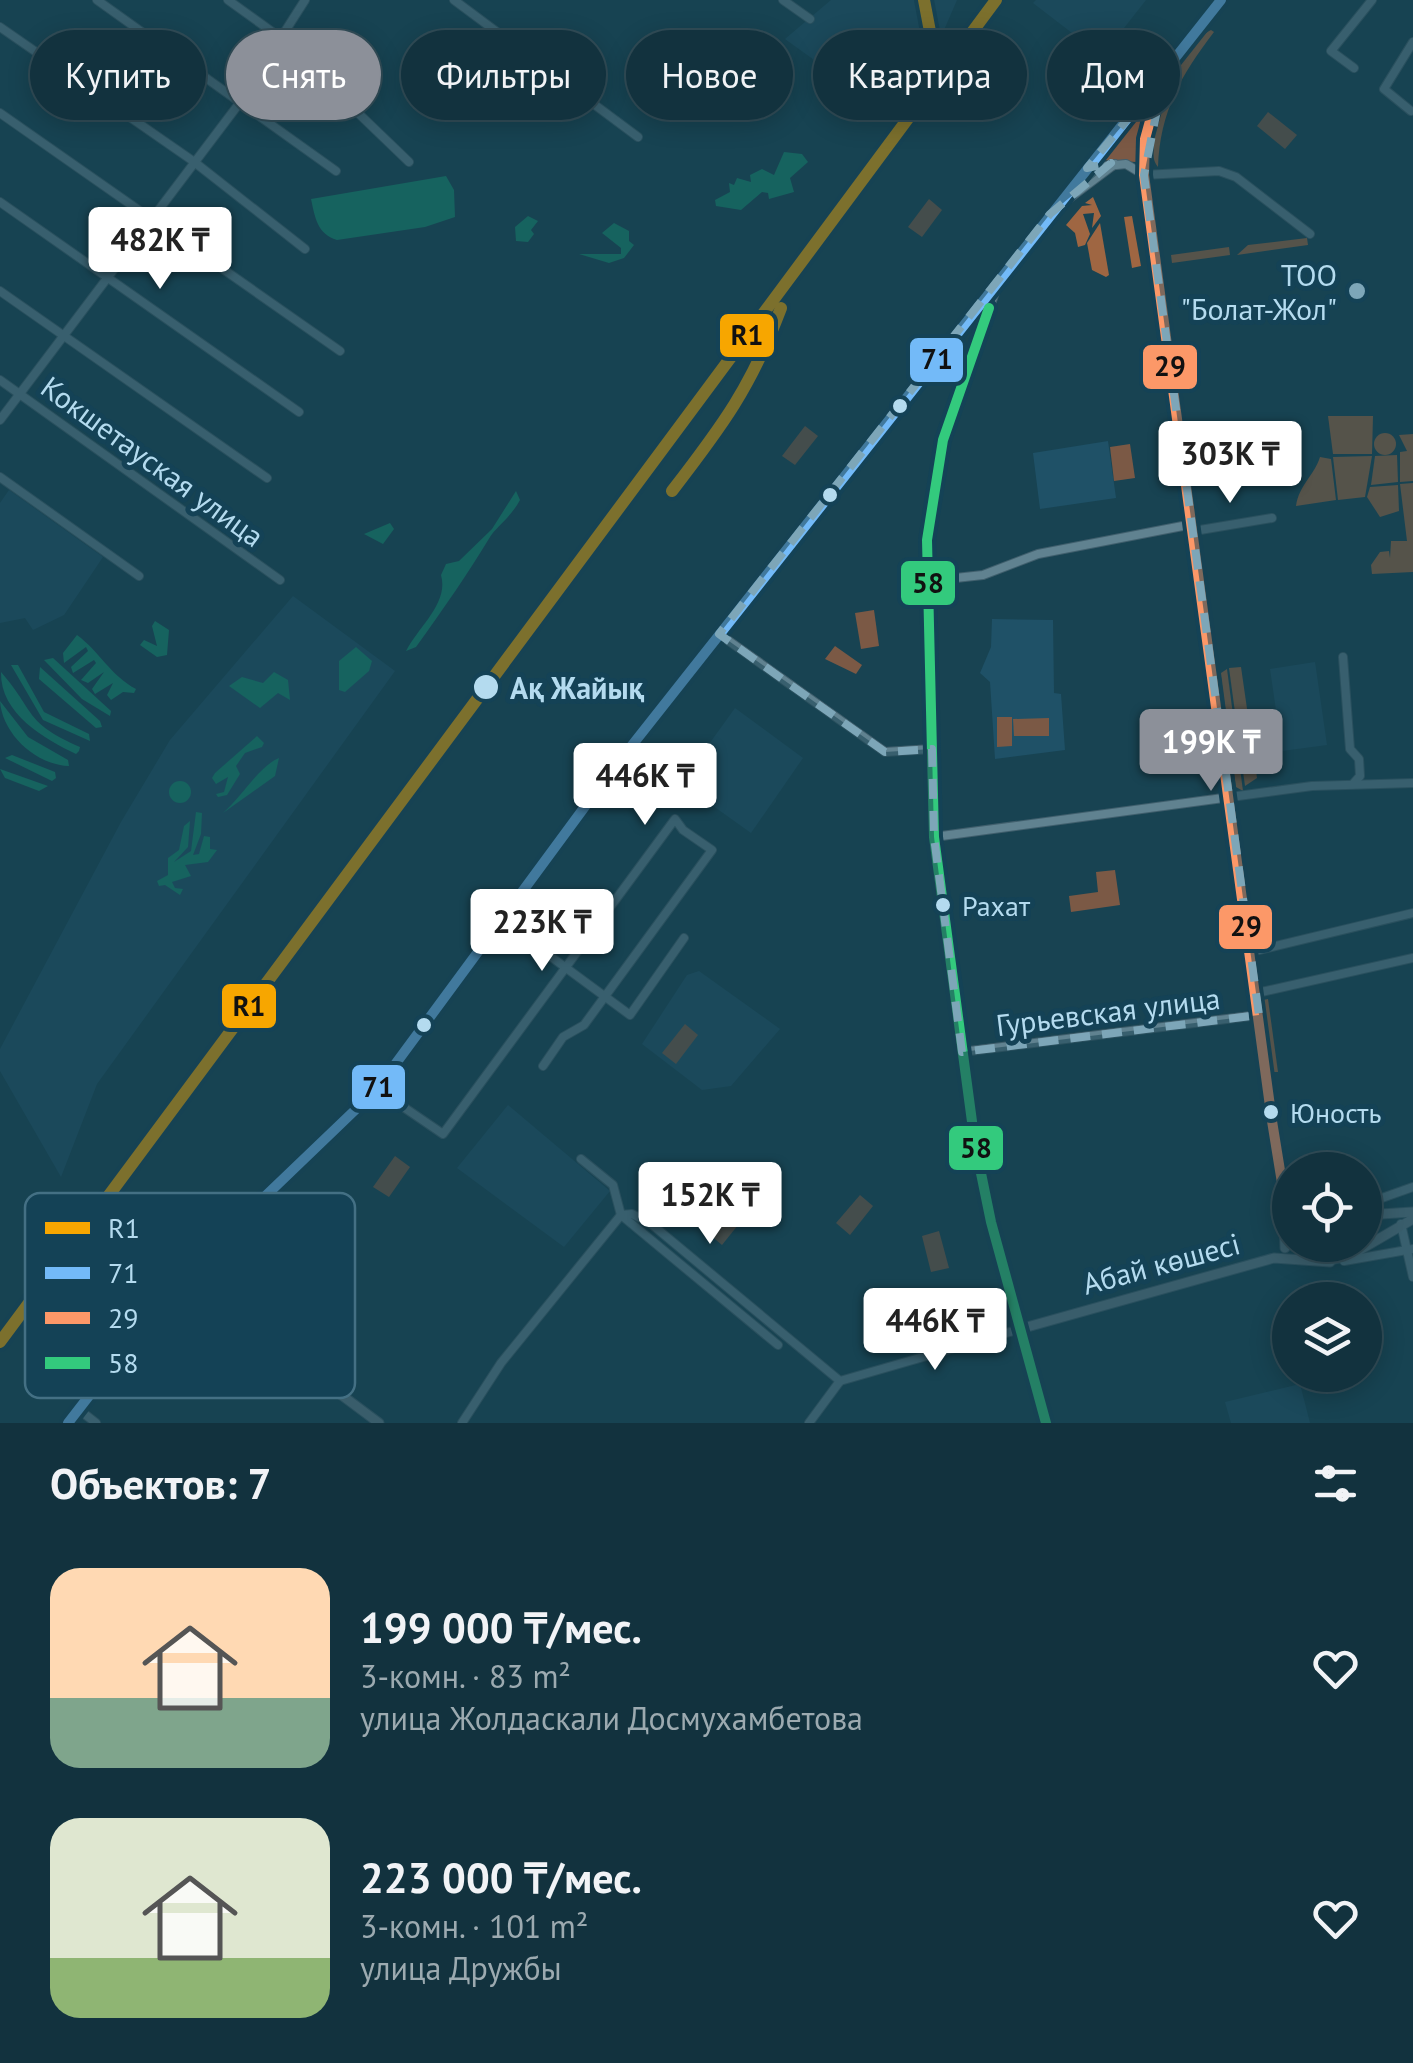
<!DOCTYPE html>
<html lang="ru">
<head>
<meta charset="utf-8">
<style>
	body { margin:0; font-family:"PT Sans",sans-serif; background:#1b3a45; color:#f1f3f6; height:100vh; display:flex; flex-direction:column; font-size:38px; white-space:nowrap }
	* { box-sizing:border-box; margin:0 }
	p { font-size:32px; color:#9caab0 }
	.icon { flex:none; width:55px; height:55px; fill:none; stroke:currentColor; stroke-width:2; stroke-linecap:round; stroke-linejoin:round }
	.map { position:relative; height:1423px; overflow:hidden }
	.sheet { display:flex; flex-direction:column; background:#12323e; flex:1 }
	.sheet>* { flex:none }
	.hud { position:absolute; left:30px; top:30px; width:1355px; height:90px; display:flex; gap:20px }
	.buttons { position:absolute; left:1272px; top:1152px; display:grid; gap:20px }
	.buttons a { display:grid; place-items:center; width:110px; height:110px; border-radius:50%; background:#12323e; box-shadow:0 5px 25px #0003,0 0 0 2px #314d58; font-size:50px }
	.price { position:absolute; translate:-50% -85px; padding:0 22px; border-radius:10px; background:#fff; color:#222; font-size:32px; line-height:65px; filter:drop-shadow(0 2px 5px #0008) }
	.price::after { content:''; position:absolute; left:50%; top:60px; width:30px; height:22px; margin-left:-15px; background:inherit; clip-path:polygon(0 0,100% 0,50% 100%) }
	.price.active { background:#8c9099; color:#fff }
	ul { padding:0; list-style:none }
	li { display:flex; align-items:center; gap:30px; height:250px; padding:0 50px }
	li span { display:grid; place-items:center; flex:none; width:280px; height:200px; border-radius:30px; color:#555 }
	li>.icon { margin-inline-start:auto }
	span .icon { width:120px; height:120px; fill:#fffc; stroke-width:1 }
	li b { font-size:42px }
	h2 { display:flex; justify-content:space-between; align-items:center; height:120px; padding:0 50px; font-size:42px }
	.pill { padding:0 35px; border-radius:45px; background:#12323e; box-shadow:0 5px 25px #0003,0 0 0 2px #314d58; font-size:35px; line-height:90px }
	.pill.active { background:#8c9099; color:#fff }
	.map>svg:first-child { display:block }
	.built { fill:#1f5167 }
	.green { fill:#7b5945 }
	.forest { fill:#9f6642 }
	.water { fill:#14896f }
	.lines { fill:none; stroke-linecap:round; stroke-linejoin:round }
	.minor-casing { stroke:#405f6d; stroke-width:10 }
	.major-casing { stroke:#405f6d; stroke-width:11 }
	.minor { stroke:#608290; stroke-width:8 }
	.major { stroke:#637d8b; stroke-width:9 }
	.bus-1-casing { stroke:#144256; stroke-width:18 }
	.bus-2-casing { stroke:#144256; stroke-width:18 }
	.bus-3-casing { stroke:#144256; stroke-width:18 }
	.bus-1 { stroke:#73baf8; stroke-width:10 }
	.bus-2 { stroke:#fc9868; stroke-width:10 }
	.bus-3 { stroke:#33ca7d; stroke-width:10 }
	.rail-1-casing { stroke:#144256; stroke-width:20 }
	.rail-1 { stroke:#f7a600; stroke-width:12 }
	.marked { fill:none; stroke:#7da6b8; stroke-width:8; stroke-dasharray:20 12; stroke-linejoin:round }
	.poi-dot { fill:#7da6b8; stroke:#144256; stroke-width:4 }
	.bus-dot { fill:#b4dbef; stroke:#144256; stroke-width:4 }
	.labels { text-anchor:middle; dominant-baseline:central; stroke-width:10; stroke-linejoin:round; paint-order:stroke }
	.bus-label { font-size:28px; fill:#b4dbef; stroke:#144256; text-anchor:start }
	.poi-label { font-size:30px; fill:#b4dbef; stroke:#144256; text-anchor:end }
	.street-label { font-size:30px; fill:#b4dbef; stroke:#144256 }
	.stop-label { font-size:30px; font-weight:bold; fill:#b4dbef; stroke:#144256; text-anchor:start }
	.key { fill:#144256; stroke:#447084; stroke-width:2.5 }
	.key-label { font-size:28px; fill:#b4dbef }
	.line-badge { stroke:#144256; stroke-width:4 }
	.pale-badge-label { font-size:28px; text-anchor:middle; font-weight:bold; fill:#111 }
</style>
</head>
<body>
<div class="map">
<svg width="1413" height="1423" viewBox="0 0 1413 1423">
	<rect width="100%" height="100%" fill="#184352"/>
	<g class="built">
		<polygon points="831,0 957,0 931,60 919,59 913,81 889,114 785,39"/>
		<polygon points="1036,0 1146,0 1102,56 1033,3"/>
		<polygon points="1108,441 1116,498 1040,509 1033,453"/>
		<polygon points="9,490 103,557 64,615 33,630 25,618 0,623 0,503"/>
		<polygon points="293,596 395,671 97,1084 61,1177 0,1071 0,1049 121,822 170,740"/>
		<polygon points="992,619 1053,620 1054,693 1061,694 1065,750 995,759 990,682 980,673 991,647"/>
		<polygon points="1315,662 1327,745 1282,751 1270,669"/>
		<polygon points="735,708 803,758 751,833 681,783"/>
		<polygon points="699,971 780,1029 731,1086 702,1090 642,1044 687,975"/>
		<polygon points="508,1105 610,1191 564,1247 457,1168"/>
		<polygon points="1300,1384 1310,1423 1231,1423 1225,1402"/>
	</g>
	<g class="green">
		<polygon points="1141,112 1136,162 1102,160"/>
		<polygon points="1268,112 1297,135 1285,149 1257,126"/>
		<polygon points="929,199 942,210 922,237 908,227"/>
		<polygon points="805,426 818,436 795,465 782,456"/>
		<polygon points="1130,444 1135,478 1114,481 1110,447"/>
		<polygon points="874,610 879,646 861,649 855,613"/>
		<polygon points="835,646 862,665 856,674 825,659"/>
		<polygon points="997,717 1012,717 1012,746 997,747"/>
		<polygon points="1049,718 1049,736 1014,736 1013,719"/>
		<polygon points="1115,870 1120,905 1071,912 1069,896 1098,892 1096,872"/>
		<polygon points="685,1024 698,1035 676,1064 662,1053"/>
		<polygon points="395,1156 410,1167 389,1197 373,1187"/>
		<polygon points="860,1195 873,1206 850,1235 836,1223"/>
		<polygon points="733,1204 746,1215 722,1245 709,1234"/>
		<polygon points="939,1231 949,1268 931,1272 922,1236"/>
	</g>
	<g class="forest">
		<path d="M1211,30l3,2c-33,43 -54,80 -56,135 -21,-27 24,-124 53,-137z"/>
		<polygon points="1093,197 1101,216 1092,228 1094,213 1083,214 1090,234 1085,245 1078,247 1075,233 1066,225 1082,206 1092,205 1085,203"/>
		<polygon points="1132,216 1141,266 1132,268 1124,217"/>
		<polygon points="1100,223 1109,275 1106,277 1092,270 1087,243"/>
		<polygon points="1307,238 1308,245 1237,255 1248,245"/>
		<polygon points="1229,247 1230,255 1172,263 1171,255"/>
		<polygon points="1328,416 1373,416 1372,454 1333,454"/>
		<circle cx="1385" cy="444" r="11"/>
		<polygon points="1413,434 1413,481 1400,482 1400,452 1407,451 1399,435"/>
		<polygon points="1397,455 1398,482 1371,485 1375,456"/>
		<polygon points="1372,456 1365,497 1338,500 1333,457"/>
		<path d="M1320,457l11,2 5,41 -40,6c3,-21 18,-30 24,-49z"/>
		<polygon points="1413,483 1413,572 1372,574 1371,565 1380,552 1389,551 1390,558 1391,541 1407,541 1400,484"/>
		<polygon points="1398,485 1399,511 1380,517 1367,497 1370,487"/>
		<polygon points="1241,667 1257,778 1245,786 1229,668"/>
		<polygon points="1227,669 1243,791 1236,787 1221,673"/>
		<polygon points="1268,999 1278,1072 1273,1072 1263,1000"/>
	</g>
	<g class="water">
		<polygon points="784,152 802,154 808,162 790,178 794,192 769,199 768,193 762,192 741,210 716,206 715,200 730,192 729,183 734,185 737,178 751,182 750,175 762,169 774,175"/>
		<path d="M446,176l8,14 1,27 -30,10 -88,13c-20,-6 -22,-23 -26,-41z"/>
		<polygon points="528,216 538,221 531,230 534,234 528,242 516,241 515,227"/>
		<polygon points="614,223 629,231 629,241 634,245 624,258 609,263 579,254 621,254 621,248 602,233"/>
		<path d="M516,491l4,9c-9,17 -23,26 -30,37 -23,38 -46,71 -74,110l-10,4c13,-25 43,-48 35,-76l5,-11 13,-3 33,-32z"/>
		<polygon points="390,523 394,529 383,544 364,534"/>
		<polygon points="155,621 169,630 167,655 157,657 140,645 144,640 157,646 152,626"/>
		<path d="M77,635c22,16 34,41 59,54l-2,4 -11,-1 -12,8 -4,-5 6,-12 -18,11 -3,-5 12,-17 -16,11 -7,-3 15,-17 -2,-3 -21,13 -2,-6 17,-16 -2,-4 -22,16 -1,-10z"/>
		<polygon points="356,647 372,661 369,671 345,692 339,690 339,661"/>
		<polygon points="53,658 111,711 110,716 82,699 44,660"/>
		<polygon points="11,665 18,665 44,712 89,734 90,741 43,720"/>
		<polygon points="40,667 100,721 102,727 96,728 39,679"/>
		<path d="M1,672c35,40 22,50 79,75l-1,4 -3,3c-31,-15 -76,-40 -75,-82z"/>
		<polygon points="274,672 288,680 290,700 278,693 260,708 229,686 242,677 263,683"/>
		<path d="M0,701l28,36 40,23 1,6c-34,-1 -67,-33 -69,-65z"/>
		<polygon points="257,736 264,743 262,747 245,753 236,766 240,774 227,795 218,797 216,794 224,792 228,777 216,784 212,778 215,773"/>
		<polygon points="12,755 55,772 56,778 52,781 5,758"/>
		<path d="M279,758l-4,18 -52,37c19,-16 36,-47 56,-55z"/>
		<polygon points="0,769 48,786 39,791 5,778"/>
		<circle cx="180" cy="792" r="11"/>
		<polygon points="196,812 202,813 201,834 193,855 199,854 204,836 210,837 210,849 217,850 208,862 185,865 191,876 172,882 175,888 183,889 180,895 165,885 159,886 157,881 168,875 168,858 179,850 184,826 190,821 188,847 174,862 191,851"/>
	</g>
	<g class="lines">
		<g class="minor-casing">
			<g id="minor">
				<polyline points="97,0 336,171"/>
				<polyline points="228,0 278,36 409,162"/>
				<polyline points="454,0 638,137"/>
				<polyline points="783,0 810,19"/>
				<polyline points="0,27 193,161 305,249"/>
				<polyline points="1354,68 1331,51 1372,0"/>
				<polyline points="1164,75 1145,139 1144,175 1272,1121 1283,1189 1290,1205"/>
				<polyline points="1411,111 1384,89 1413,42"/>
				<polyline points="0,113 340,351"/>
				<polyline points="1087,168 1126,164 1144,175"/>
				<polyline points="1144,175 1219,171 1236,177 1310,234"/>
				<polyline points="0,202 299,412"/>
				<polyline points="1063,203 1115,164"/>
				<polyline points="0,291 267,478"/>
				<polyline points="0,380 280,580"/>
				<polyline points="0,420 238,105 305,0"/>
				<polyline points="0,477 139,576"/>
				<polyline points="1194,531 1272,518"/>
				<polyline points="928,581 983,575 1038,554 1193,524"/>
				<polyline points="719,634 885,752 932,749"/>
				<polyline points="1343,657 1350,749 1359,759 1360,776 1353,784"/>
				<polyline points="934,837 1312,786 1413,783"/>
				<polyline points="501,920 630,1015 684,938"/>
				<polyline points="1251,952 1413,913"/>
				<polyline points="1257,993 1413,958"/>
				<polyline points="962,1052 1259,1015"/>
				<polyline points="377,1089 443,1134 675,819 683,830 712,850 584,1025 563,1037 543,1066"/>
				<polyline points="581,1159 613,1185 621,1215 778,1345"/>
				<polyline points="1365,1204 1413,1187"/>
				<polyline points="621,1215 632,1214 650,1223 840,1381"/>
				<polyline points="1401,1224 1413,1277"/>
				<polyline points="1344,1261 1413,1249"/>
				<polyline points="840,1381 1020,1329"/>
				<polyline points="78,1409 96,1423"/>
				<polyline points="462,1423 501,1363 621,1215"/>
				<polyline points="809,1423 840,1381"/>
			</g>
		</g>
		<g class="major-casing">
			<g id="major">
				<polyline points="996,288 943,440 929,517 934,837 975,1144 991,1222 1046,1423"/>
				<polyline points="1283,1189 1285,1248"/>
				<polyline points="1365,1215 1413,1212"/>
				<polyline points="1310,1245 1324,1261 1348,1256"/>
				<polyline points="1346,1258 1413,1219"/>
				<polyline points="182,1276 379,1423"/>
				<polyline points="1020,1329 1274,1258 1330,1262"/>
				<polyline points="68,1423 182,1276 377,1089 603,782 1221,0"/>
			</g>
		</g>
		<use href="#minor" class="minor"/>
		<use href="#major" class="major"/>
		<g class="bus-1-casing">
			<polyline id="bus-1" points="68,1423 182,1276 377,1089 603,782 1221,0"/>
		</g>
		<g class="bus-2-casing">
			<polyline id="bus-2" points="1159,88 1145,139 1144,175 1272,1121 1283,1189 1290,1205"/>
		</g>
		<g class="bus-3-casing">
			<polyline id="bus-3" points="989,308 943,440 927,540 934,837 975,1144 991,1222 1046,1423"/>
		</g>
		<use href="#bus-1" class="bus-1"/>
		<use href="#bus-2" class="bus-2"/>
		<use href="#bus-3" class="bus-3"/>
		<g class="rail-1-casing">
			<g id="rail-1">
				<polyline points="914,92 932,42 924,0"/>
				<path d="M672,491c51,-66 79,-104 109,-183"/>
				<polyline points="0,1342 996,0"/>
				<polyline points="35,1368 90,1290 126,1203 115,1307"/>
			</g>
		</g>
		<use href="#rail-1" class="rail-1"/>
	</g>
	<path d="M0 0H1413V1423H0ZM1164,75l-20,100 115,840 -297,37 -28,-215 -2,-88 -47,3 -166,-118 331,-420 61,-51 -24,5z" fill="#184352" fill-opacity=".55" fill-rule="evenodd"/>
	<path class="marked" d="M1164,75l-20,100 115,840 -297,37 -28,-215 -2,-88 -47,3 -166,-118 331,-420 61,-51 -24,5z"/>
	<circle class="poi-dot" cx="1357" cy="291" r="10"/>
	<g class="bus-dot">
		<circle cx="900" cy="406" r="9"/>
		<circle cx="830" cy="495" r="9"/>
		<circle cx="486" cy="687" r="14"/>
		<circle cx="943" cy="905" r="9"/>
		<circle cx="424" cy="1025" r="9"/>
		<circle cx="1271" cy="1112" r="9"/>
	</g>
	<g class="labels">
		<g class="bus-label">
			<text x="962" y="905">Рахат</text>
			<text x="1290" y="1112">Юность</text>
		</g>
		<g class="poi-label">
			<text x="1337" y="274">ТОО<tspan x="1337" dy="34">"Болат-Жол"</tspan></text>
		</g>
		<g class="street-label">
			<text transform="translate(153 461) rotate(36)">Кокшетауская улица</text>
			<text transform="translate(1108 1011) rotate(-7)">Гурьевская улица</text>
			<text transform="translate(1161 1263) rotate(-15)">Абай көшесі</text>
		</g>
		<g class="stop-label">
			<text x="510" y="687">Ақ Жайық</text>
		</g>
	</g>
	<rect x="25" y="1193" width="330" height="205" rx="15" class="key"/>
	<rect x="45" y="1222" width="45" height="12" fill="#f7a600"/>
	<rect x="45" y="1267" width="45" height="12" fill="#73baf8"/>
	<rect x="45" y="1312" width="45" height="12" fill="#fc9868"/>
	<rect x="45" y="1357" width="45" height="12" fill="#33ca7d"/>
	<g class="key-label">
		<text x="108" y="1238">R1</text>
		<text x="108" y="1283">71</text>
		<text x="108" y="1328">29</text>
		<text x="108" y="1373">58</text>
	</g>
	<g class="line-badge">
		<rect x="718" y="312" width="58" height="47" rx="10" fill="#f7a600"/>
		<rect x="908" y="336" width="57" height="48" rx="10" fill="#73baf8"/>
		<rect x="1141" y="343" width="58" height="48" rx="10" fill="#fc9868"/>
		<rect x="899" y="559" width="58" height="48" rx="10" fill="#33ca7d"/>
		<rect x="1217" y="903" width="57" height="48" rx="10" fill="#fc9868"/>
		<rect x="220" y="982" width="58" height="48" rx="10" fill="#f7a600"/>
		<rect x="350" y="1063" width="57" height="48" rx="10" fill="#73baf8"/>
		<rect x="947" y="1124" width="58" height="48" rx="10" fill="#33ca7d"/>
	</g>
	<g class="pale-badge-label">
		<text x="747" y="345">R1</text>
		<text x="937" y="369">71</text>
		<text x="1170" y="376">29</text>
		<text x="928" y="593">58</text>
		<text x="1246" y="936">29</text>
		<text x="249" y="1016">R1</text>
		<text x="378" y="1097">71</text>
		<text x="976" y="1158">58</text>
	</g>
</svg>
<div class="buttons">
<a><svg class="icon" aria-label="locate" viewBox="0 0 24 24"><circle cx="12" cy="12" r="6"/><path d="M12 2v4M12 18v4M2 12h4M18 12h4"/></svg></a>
<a><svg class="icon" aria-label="layers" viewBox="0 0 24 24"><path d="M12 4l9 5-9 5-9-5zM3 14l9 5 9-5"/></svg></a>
</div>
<b class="price" style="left:160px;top:292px">482K ₸</b>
<b class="price" style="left:1230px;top:506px">303K ₸</b>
<b class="price active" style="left:1211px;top:794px">199K ₸</b>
<b class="price" style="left:645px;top:828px">446K ₸</b>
<b class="price" style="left:542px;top:974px">223K ₸</b>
<b class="price" style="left:710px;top:1247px">152K ₸</b>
<b class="price" style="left:935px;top:1373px">446K ₸</b>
<div class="hud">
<a class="pill">Купить</a>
<a class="pill active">Снять</a>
<a class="pill">Фильтры</a>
<a class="pill">Новое</a>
<a class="pill">Квартира</a>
<a class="pill">Дом</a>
</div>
</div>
<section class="sheet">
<h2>Объектов: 7<svg class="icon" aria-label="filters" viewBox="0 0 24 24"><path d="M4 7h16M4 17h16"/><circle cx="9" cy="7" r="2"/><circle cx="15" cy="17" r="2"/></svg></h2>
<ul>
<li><span style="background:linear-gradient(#ffd9b3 65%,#7fa58c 0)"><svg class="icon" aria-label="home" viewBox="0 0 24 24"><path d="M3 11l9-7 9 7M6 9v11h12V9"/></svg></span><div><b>199 000 ₸/мес.</b><p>3-комн. · 83 m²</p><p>улица Жолдаскали Досмухамбетова</p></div><svg class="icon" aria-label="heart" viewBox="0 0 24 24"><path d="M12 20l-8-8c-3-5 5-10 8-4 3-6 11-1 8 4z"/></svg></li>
<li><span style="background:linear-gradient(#dfe7d0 70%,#8fb573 0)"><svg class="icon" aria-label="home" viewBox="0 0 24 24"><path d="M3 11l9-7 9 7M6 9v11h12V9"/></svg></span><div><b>223 000 ₸/мес.</b><p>3-комн. · 101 m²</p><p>улица Дружбы</p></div><svg class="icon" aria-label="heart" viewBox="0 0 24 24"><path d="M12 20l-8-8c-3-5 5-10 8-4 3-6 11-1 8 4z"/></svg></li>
</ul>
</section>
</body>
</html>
